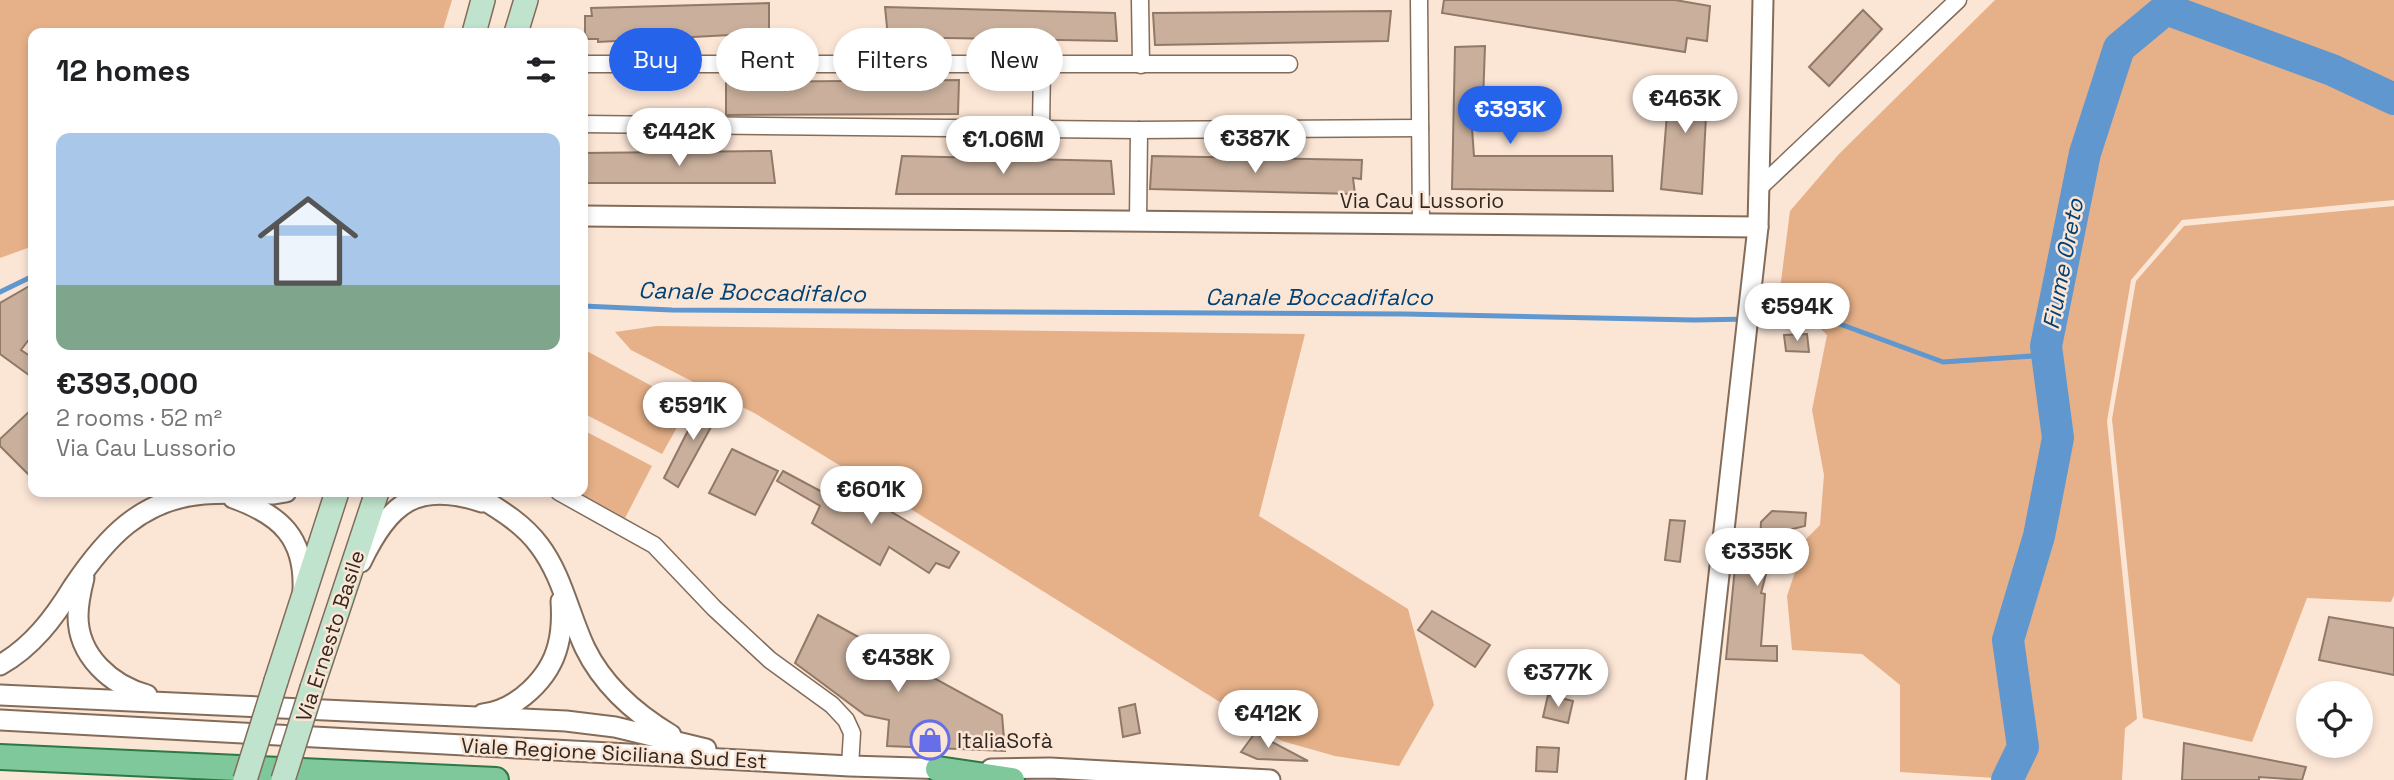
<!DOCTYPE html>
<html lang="en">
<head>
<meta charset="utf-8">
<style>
	body { margin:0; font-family:"Space Grotesk",sans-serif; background:#f6f6f6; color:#202124; height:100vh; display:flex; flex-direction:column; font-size:26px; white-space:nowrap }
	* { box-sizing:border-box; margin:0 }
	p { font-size:23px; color:#757577 }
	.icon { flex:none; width:38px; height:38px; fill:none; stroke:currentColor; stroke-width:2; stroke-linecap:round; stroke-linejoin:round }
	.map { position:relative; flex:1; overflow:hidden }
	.drawer { position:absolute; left:28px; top:28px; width:560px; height:469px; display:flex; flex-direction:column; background:#fff; border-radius:14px; box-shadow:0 4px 10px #0003 }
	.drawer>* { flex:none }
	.guide { position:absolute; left:609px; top:28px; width:665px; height:63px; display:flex; gap:14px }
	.tools { position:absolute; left:2296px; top:681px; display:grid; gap:14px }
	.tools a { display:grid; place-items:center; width:77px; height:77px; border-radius:50%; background:#fff; box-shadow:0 4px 10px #0003; font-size:35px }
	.price { position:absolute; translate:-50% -60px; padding:0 16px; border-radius:24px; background:#fff; color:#222; font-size:23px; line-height:46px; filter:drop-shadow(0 2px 4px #0008) }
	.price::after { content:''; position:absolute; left:50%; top:42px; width:21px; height:16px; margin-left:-10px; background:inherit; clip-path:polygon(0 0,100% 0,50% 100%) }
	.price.active { background:#2563eb; color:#fff }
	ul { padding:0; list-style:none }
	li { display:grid; align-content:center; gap:14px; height:371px; padding:0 28px }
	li+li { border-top:2px solid #e0e0e0 }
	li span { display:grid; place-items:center; height:217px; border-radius:14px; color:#555 }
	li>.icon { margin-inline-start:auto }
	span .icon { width:126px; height:126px; fill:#fffc; stroke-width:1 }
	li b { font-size:30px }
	h2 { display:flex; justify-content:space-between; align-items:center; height:84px; padding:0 28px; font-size:30px }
	.chip { padding:0 24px; border-radius:32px; background:#fff; box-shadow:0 4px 10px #0003; font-size:24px; line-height:63px }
	.chip.active { background:#2563eb; color:#fff }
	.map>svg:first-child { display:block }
	.green { fill:#e6b188 }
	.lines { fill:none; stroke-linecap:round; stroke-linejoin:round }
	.stream { stroke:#6097cf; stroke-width:5 }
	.river { stroke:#6097cf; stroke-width:32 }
	.building { fill:#c9af9c; stroke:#917967; stroke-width:2 }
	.minor-casing { stroke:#836c5a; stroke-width:19 }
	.tertiary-casing { stroke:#836c5a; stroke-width:23 }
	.secondary-casing { stroke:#836c5a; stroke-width:26 }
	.primary-casing { stroke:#2d7845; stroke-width:28 }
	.minor { stroke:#fff; stroke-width:16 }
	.tertiary { stroke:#fff; stroke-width:19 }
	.secondary { stroke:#bfe3cd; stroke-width:23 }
	.primary { stroke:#7fc89b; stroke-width:24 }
	.secondary-bridge-casing { stroke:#836c5a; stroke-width:26; stroke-linecap:butt }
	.secondary-bridge { stroke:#bfe3cd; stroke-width:23 }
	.labels { text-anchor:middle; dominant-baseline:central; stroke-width:5; stroke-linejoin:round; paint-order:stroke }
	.street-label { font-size:21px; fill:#322821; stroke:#fbe5d5 }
	.poi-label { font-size:21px; fill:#322821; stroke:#fbe5d5; text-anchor:start }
	.water-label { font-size:23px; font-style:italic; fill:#014276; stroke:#fbe5d5 }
</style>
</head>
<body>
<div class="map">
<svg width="2394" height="780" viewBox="0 0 2394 780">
	<rect width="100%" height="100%" fill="#fbe5d5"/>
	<g class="green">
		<polygon points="0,0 452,0 442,33 33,33 33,246 0,258"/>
		<polygon points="1995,0 2394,0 2394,200 2182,220 2131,280 2107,421 2137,719 2125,728 2122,780 2026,780 1900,772 1900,685 1862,654 1792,650 1787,596 1806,539 1820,525 1824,475 1812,410 1827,335 1818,326 1775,328 1790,211 1839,154"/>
		<polygon points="2394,206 2394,595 2391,602 2307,598 2252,742 2143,718 2112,419 2136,281 2184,226"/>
		<polygon points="656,326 1305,334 1259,516 1408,609 1434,705 1399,766 1335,756 1282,741 974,548 756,414 631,350 615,332"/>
		<polygon points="583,349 689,406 662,454 583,413"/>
		<polygon points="583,430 652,466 625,518 578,492 583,492"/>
	</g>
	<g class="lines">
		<g class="stream">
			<polyline points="0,292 33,276"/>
			<polyline points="583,306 672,310 1405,314 1694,320 1801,318 1829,320 1943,362 2047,355"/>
		</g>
		<polyline class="river" points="2007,780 2023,747 2008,640 2039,536 2058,438 2046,346 2085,153 2119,48 2166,9 2332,70 2394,99"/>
	</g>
	<g class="building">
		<polygon points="1444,0 1675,0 1710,6 1707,41 1687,38 1685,52 1442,13"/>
		<polygon points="769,3 769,33 598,42 598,39 588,39 585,34 585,16 592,16 591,8"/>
		<polygon points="885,7 1115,13 1117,41 888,37"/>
		<polygon points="1863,10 1882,29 1829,86 1809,67"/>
		<polygon points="1391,11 1388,41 1155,45 1153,13"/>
		<polygon points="1485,46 1482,128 1472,128 1474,156 1612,156 1613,191 1452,189 1455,47"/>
		<polygon points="1670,76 1708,77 1702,194 1661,189"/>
		<polygon points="959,80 958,114 726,115 726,82"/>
		<polygon points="771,151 775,183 583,183 583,153"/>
		<polygon points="902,156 1111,161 1114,194 896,194"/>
		<polygon points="1152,156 1362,160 1361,179 1353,178 1355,194 1150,189"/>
		<polygon points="33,284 33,334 21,350 33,358 33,378 0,354 0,303"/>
		<polygon points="1807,334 1809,352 1786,351 1784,335"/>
		<polygon points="704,399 722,407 678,487 664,478"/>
		<polygon points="33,408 33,479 0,446 0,439"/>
		<polygon points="732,449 778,471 755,515 709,493"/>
		<polygon points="783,471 824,493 836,479 959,552 949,568 936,563 929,573 889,547 880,565 812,523 820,506 777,481"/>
		<polygon points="1772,511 1806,513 1805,526 1792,529 1789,554 1773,548 1761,593 1765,594 1761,646 1777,646 1777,661 1726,659 1736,557 1760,545 1761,522"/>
		<polygon points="1670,520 1685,521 1680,562 1665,560"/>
		<polygon points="1432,611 1490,645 1475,667 1418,630"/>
		<polygon points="818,615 1002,715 1005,751 887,746 889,720 865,715 795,663"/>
		<polygon points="2329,617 2394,628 2394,675 2319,660"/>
		<polygon points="1548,695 1573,701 1568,723 1543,717"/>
		<polygon points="1135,704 1140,733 1123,737 1119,708"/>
		<polygon points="1255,733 1308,761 1257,759 1241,752"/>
		<polygon points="2184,743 2306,767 2302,780 2259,777 2259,780 2182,780"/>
		<polygon points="1537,747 1559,748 1557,772 1536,771"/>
	</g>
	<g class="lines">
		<g class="minor-casing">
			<g id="minor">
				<polyline points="1140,0 1141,65"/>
				<polyline points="1419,0 1421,223"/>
				<polyline points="583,64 1289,64"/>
				<polyline points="583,124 1139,130 1420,128"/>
				<polyline points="1041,128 1042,65"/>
				<polyline points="1758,189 1958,0"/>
				<polyline points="1138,221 1139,130"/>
				<polyline points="559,492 654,545 714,608 770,660 832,705 846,720 852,733 850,766"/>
			</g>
		</g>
		<g class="tertiary-casing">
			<g id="tertiary">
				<polyline points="583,216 1758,227"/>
				<path d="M471,492c24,15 50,29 68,53 23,30 30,69 46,103 18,37 51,66 86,87"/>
				<path d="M233,498c48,17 72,40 70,92"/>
				<path d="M361,562c28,-58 55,-82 121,-60"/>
				<path d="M84,578c-3,12 -6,25 -6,38 0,40 33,69 69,79"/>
				<path d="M0,665c32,-18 54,-47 73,-78 33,-49 68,-88 131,-93 23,-2 47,0 70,0l12,-2"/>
				<polyline points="0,695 566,721 615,727 706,749"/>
				<path d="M483,714c34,-4 67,-36 75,-69 4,-15 4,-29 3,-44"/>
				<polyline points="0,720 850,766 951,769"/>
				<polyline points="991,769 1050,768 1270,780"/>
				<polyline points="1696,780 1758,227 1763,0"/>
			</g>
		</g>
		<g class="secondary-casing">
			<g id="secondary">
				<polyline points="474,33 483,0"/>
				<polyline points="516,33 526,0"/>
				<polyline points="276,681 337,492"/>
				<polyline points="312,688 377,492"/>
			</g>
		</g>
		<g class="primary-casing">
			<g id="primary">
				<polyline points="0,757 496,780"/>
				<polyline points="938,769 1012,780"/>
			</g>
		</g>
		<use href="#minor" class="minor"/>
		<use href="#tertiary" class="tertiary"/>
		<use href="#secondary" class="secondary"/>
		<use href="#primary" class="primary"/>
		<g class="secondary-bridge-casing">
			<g id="secondary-bridge">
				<polyline points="245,780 276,681"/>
				<polyline points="283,780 312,688"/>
			</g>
		</g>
		<use href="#secondary-bridge" class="secondary-bridge"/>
	</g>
	<defs>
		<g id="shop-ring" transform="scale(2.0125)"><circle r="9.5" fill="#fbe5d5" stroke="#666fe8" stroke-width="1.5"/><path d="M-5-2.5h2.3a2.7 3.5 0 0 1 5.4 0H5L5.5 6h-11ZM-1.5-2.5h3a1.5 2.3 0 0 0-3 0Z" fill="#666fe8"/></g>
	</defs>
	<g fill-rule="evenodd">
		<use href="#shop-ring" x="930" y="740"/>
	</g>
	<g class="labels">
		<g class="street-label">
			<text x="1422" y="200">Via Cau Lussorio</text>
			<text transform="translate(330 636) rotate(-72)">Via Ernesto Basile</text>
			<text transform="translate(614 753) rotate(3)">Viale Regione Siciliana Sud Est</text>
		</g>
		<g class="poi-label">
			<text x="957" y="740">ItaliaSofà</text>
		</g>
		<g class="water-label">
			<text transform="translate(2063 264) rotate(-79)">Fiume Oreto</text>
			<text transform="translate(752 292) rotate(1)">Canale Boccadifalco</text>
			<text x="1319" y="297">Canale Boccadifalco</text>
		</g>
	</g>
</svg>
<div class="tools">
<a><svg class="icon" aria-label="locate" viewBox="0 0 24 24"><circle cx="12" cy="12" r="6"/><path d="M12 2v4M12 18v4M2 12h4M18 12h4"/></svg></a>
</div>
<b class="price" style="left:1685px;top:135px">€463K</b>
<b class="price active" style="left:1510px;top:146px">€393K</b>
<b class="price" style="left:679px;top:168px">€442K</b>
<b class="price" style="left:1255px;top:175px">€387K</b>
<b class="price" style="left:1003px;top:176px">€1.06M</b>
<b class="price" style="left:1797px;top:343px">€594K</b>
<b class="price" style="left:693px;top:442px">€591K</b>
<b class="price" style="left:871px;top:526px">€601K</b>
<b class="price" style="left:1757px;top:588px">€335K</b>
<b class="price" style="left:898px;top:694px">€438K</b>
<b class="price" style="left:1558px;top:709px">€377K</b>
<b class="price" style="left:1268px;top:750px">€412K</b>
<div class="guide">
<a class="chip active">Buy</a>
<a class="chip">Rent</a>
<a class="chip">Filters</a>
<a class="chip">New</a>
</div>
<section class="drawer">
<h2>12 homes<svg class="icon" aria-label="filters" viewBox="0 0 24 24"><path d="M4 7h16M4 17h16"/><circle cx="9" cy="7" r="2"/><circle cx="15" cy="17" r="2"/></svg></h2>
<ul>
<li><span style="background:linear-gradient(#a9c7e8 70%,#7fa58c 0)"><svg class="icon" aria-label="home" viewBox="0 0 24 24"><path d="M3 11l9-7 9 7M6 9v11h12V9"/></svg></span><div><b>€393,000</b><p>2 rooms · 52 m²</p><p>Via Cau Lussorio</p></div></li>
</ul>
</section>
</div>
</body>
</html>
